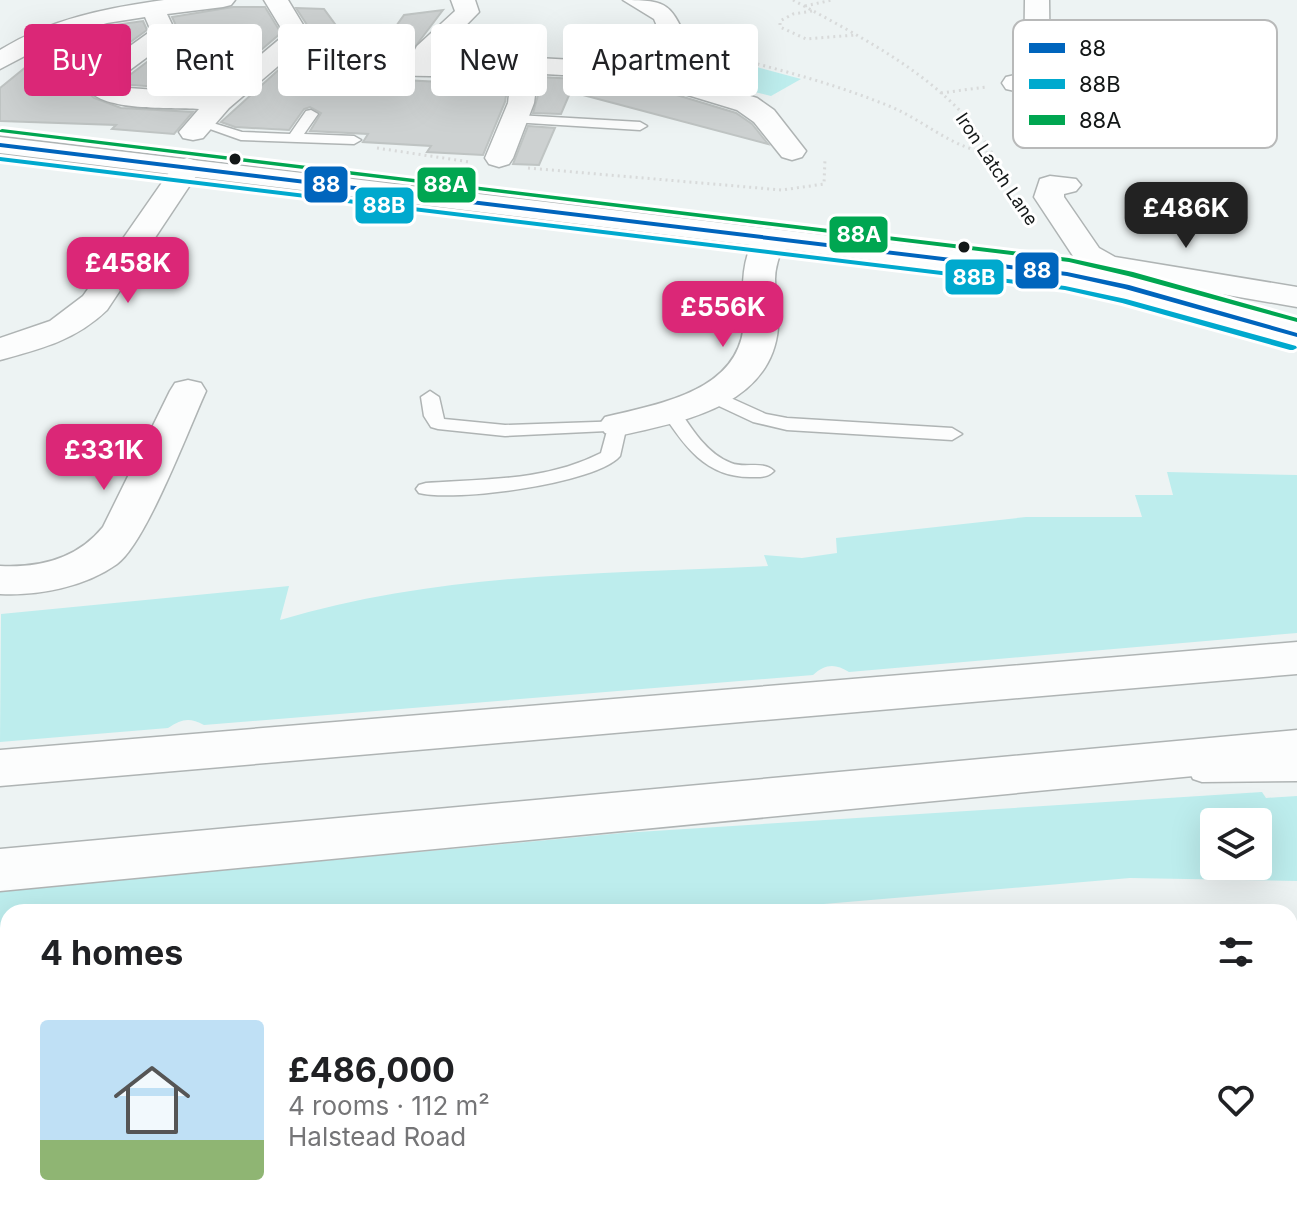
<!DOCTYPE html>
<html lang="en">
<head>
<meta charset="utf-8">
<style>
	body { margin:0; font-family:Inter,sans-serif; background:#f2f2f2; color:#202124; height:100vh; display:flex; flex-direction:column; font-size:30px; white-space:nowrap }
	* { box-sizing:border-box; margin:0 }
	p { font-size:26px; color:#757577 }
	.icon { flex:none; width:44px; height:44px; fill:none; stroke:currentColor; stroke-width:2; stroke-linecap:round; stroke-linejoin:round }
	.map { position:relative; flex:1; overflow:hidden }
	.drawer { position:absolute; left:0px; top:904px; width:1298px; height:312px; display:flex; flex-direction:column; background:#fff; border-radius:24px 24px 0 0; box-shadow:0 8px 32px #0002 }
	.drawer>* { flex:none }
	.hud { position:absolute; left:24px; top:24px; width:800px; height:72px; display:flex; gap:16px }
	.controls { position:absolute; left:1200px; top:808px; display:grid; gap:16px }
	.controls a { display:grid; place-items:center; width:72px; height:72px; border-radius:8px; background:#fff; box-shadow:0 8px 32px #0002; font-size:40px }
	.price { position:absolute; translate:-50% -68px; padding:0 18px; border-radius:16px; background:#db2777; color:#fff; font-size:26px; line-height:52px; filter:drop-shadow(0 2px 4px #0008) }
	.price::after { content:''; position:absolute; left:50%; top:48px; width:24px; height:18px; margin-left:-12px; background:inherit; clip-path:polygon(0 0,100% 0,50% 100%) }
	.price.current { background:#222; color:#fff }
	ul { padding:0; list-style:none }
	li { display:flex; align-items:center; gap:24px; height:200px; padding:0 40px }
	li span { display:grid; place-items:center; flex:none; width:224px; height:160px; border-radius:8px; color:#555 }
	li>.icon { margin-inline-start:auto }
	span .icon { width:96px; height:96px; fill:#fffc; stroke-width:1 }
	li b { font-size:34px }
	h2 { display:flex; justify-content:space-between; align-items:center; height:96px; padding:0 40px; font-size:34px }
	.tag { padding:0 28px; border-radius:8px; background:#fff; box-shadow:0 8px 32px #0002; font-size:28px; line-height:72px }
	.tag.current { background:#db2777; color:#fff }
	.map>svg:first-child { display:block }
	.green { fill:#bdeded; fill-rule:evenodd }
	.building { fill:#cdd1d1; stroke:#bfc4c3; stroke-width:2 }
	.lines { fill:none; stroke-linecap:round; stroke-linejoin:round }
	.lane-casing { stroke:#afb4b4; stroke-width:3 }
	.street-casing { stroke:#afb4b4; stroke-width:3 }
	.secondary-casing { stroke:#afb4b4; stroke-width:3 }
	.highway-casing { stroke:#afb4b4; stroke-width:3 }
	.path { stroke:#d8dada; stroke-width:3; stroke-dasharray:2 4; stroke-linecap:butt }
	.lane { fill:#fcfdfd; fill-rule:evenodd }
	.street { fill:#fcfdfd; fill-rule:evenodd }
	.secondary { fill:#fcfdfd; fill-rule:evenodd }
	.highway { fill:#fcfdfd; fill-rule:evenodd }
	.bus-1-casing { stroke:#fff; stroke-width:6 }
	.bus-2-casing { stroke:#fff; stroke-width:6 }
	.bus-3-casing { stroke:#fff; stroke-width:6 }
	.bus-1 { fill:#0065bd; fill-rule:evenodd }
	.bus-2 { fill:#00a9ce; fill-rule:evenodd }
	.bus-3 { fill:#00a651; fill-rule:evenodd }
	.bus-dot { fill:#131717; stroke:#fff; stroke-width:3 }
	.labels { text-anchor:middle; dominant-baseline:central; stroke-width:6; stroke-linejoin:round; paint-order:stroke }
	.far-street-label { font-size:18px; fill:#131717; stroke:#fff }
	.key { fill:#fff; stroke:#b8b9b9; stroke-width:2 }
	.key-label { font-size:22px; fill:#131717 }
	.line-badge { stroke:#fff; stroke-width:3 }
	.badge-label { font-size:22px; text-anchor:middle; font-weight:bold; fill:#fff }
</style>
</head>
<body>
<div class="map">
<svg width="1297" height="1216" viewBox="0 0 1297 1216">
	<rect width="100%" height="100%" fill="#edf3f3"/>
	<g class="green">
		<polygon points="697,51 801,79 771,96 674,72 672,68"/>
		<path d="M1167,472l130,3v158l-448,39c-14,-9 -24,-8 -36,3l-609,50c-15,-8 -22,-6 -36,3l-168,14 1,-128 288,-28 -9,34c160,-48 323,-46 488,-54l-4,-11 38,3 35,-5 -1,-15 190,-21h116l-7,-22h38z"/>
		<path d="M1262,792l4,6 31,-2v85l-167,-3 -399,34h-723v53l-8,1v-75l622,-58zM1214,822h44v44h-44z"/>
	</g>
	<g class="building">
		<polygon points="233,7 265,7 281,33 213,91 118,84 176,40 179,32 172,17"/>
		<polygon points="296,8 324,9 354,50 304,45 311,31"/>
		<polygon points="443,10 408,56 377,53 404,15"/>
		<polygon points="143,21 147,30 92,70 84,89 94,98 121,108 193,112 174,134 112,129 116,125 0,121 0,88 53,45 108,26"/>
		<polygon points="285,64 404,78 403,80 500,85 506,96 505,102 483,155 427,152 431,146 363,142 368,134 310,131 321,113 310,107 304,109 289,130 235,127 221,122"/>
		<polygon points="540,77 576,79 561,114 533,113 538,95 534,87"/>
		<polygon points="587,79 634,82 736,113 752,124 768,144 583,95"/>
		<polygon points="528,126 555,128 539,165 513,164"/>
	</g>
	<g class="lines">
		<g class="lane-casing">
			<g id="lane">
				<polygon points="311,110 318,114 304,134 354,136 361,140 354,144 241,140 193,123 200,119 242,132 290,134 306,111"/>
				<polygon points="517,115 640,122 647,126 640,130 512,122 512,116"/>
				<polygon points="713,390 766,414 787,418 952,428 962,434 952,440 787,430 753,422 706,400 704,396"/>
				<path d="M430,391l9,6 5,22 61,6 120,-4 2,4 -7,31c-24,28 -166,46 -201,37l-3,-4 3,-4 7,-2c60,-4 120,-2 175,-30l6,-22 -102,5 -67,-7 -7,-2 -7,-11 -3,-19z"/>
				<path d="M671,406l7,2c13,20 29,46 53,55 14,6 32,-3 43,8 -7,7 -14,6 -24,6 -44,0 -66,-31 -88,-65z"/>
				<polygon points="1297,763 1297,781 1202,782 1193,779 1190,773 1193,767 1202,764"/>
			</g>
		</g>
		<g class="street-casing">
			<g id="street">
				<path d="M164,0h71l-4,5 -8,2 -56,7 9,19 -3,5 -58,43 -1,6 100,7 68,-57 2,-4 -20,-33h24l20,33 -9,15 111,11 7,-13 38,-35 -4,-11h24l4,12 -41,42 -3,6 45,-5 152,8 33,-18 -11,-26 -31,-19c46,0 48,4 66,45l-4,9 -26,15 98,29 17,12 32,41 -4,6 -10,3 -10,-3 -28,-35 -17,-12 -102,-31 -109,-6 -2,3 11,19 -1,8 -21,55 -4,6 -10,3 -10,-3 -4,-6 23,-55 1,-8 -11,-19 3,-4c-21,-1 -41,3 -62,4 -51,1 -105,-8 -155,-15l-55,47 -26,30 -10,2 -10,-2 -4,-6 20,-23c-29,-2 -96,3 -112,-21l7,-16 57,-41 -6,-14 -38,6 -46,14 -61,32v-19c50,-31 106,-42 164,-50z"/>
				<polygon points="1025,0 1049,0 1050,78 1046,84 1015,91 1006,89 1002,83 1006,77 1024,73"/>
				<path d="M187,158l10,3 5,6 -95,143c-31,30 -66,39 -107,50v-22l50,-17 33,-25 94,-135z"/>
				<polygon points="1050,176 1076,179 1081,185 1076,191 1064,194 1064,197 1099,248 1115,257 1297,287 1297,307 1095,272 1077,262 1034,197 1040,179"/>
				<path d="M770,229l11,2 5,7c-5,14 -11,27 -11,41 0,17 5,33 3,49 -7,79 -98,94 -160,108l-13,-3 -6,-8 6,-8c57,-14 142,-27 139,-103 -2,-29 -3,-57 15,-83z"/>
				<path d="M188,380l13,3 5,8c-17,37 -60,152 -89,173 -32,23 -79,32 -117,30v-28c40,2 77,-7 103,-39l67,-136 5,-8z"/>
				<rect x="1290" y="1045" width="7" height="54"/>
				<polygon points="111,1208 189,1208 186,1216 108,1216"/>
				<polygon points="538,1208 602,1208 603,1216 539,1216"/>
			</g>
		</g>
		<g class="secondary-casing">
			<polygon id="secondary" points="0,137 1067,264 1138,280 1297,324 1297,345 1067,284 0,153"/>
		</g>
		<g class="highway-casing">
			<g id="highway">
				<polygon points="1297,642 1297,674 0,786 0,750"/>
				<polygon points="1297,730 1297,766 0,891 0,849"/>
			</g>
		</g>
		<g class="path">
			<path d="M793,0c60,33 125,65 172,116 21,22 34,51 50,77"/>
			<polyline points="805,6 832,0"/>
			<polyline points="812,11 793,14 780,21 780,27 806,39 855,35"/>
			<path d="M705,51c62,15 125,31 184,55 35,14 62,42 100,47"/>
			<polyline points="941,93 986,87"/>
			<polyline points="377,148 470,162"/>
			<polyline points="528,168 782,190 824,184 825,159"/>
		</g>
		<use href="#lane" class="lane"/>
		<use href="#street" class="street"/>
		<use href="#secondary" class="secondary"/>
		<use href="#highway" class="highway"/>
		<g class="bus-1-casing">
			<polygon id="bus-1" points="0,143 1067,272 1129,285 1297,333 1297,337 1125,289 1067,276 0,147"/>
		</g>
		<g class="bus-2-casing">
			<polygon id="bus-2" points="0,157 1065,286 1126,299 1296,346 1297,348 1293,350 1290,350 1122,303 1065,290 0,161"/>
		</g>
		<g class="bus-3-casing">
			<polygon id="bus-3" points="2,129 1069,258 1133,272 1297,318 1297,322 1128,276 1069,262 0,132 0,130"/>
		</g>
		<use href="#bus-1" class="bus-1"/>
		<use href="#bus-2" class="bus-2"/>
		<use href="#bus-3" class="bus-3"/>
	</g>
	<g class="bus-dot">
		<circle cx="235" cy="159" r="7"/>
		<circle cx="964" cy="247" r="7"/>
	</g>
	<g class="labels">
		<g class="far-street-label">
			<text transform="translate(997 169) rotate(56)">Iron Latch Lane</text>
		</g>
	</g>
	<rect x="1013" y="20" width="264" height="128" rx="12" class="key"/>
	<rect x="1029" y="43" width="36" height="10" fill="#0065bd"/>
	<rect x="1029" y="79" width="36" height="10" fill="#00a9ce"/>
	<rect x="1029" y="115" width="36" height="10" fill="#00a651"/>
	<g class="key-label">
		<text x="1079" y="56">88</text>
		<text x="1079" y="92">88B</text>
		<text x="1079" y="128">88A</text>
	</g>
	<g class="line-badge">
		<rect x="303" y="165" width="46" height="39" rx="8" fill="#0065bd"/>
		<rect x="416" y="166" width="61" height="38" rx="8" fill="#00a651"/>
		<rect x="354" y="186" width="61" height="39" rx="8" fill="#00a9ce"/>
		<rect x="828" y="215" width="61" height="39" rx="8" fill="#00a651"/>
		<rect x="1014" y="251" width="46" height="39" rx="8" fill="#0065bd"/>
		<rect x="944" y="258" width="61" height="38" rx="8" fill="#00a9ce"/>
	</g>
	<g class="badge-label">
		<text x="326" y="192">88</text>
		<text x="446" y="192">88A</text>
		<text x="384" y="213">88B</text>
		<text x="859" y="242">88A</text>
		<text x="1037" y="278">88</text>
		<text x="974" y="285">88B</text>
	</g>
</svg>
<div class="controls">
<a><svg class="icon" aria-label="layers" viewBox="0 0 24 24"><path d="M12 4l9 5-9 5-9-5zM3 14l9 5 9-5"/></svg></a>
</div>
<b class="price current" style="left:1186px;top:250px">£486K</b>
<b class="price" style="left:128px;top:305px">£458K</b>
<b class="price" style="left:723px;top:349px">£556K</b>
<b class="price" style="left:104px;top:492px">£331K</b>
<div class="hud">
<a class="tag current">Buy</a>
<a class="tag">Rent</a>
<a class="tag">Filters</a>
<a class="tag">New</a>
<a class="tag">Apartment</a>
</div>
<section class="drawer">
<h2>4 homes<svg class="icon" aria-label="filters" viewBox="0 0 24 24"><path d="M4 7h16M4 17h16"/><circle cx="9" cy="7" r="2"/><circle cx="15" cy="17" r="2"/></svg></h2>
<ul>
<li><span style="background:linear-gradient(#bfe0f5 75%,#8fb573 0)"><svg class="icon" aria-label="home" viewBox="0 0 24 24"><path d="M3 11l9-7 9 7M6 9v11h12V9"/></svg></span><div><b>£486,000</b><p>4 rooms · 112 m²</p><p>Halstead Road</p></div><svg class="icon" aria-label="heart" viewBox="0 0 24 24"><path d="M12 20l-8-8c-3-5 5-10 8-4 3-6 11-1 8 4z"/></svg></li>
</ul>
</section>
</div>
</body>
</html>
